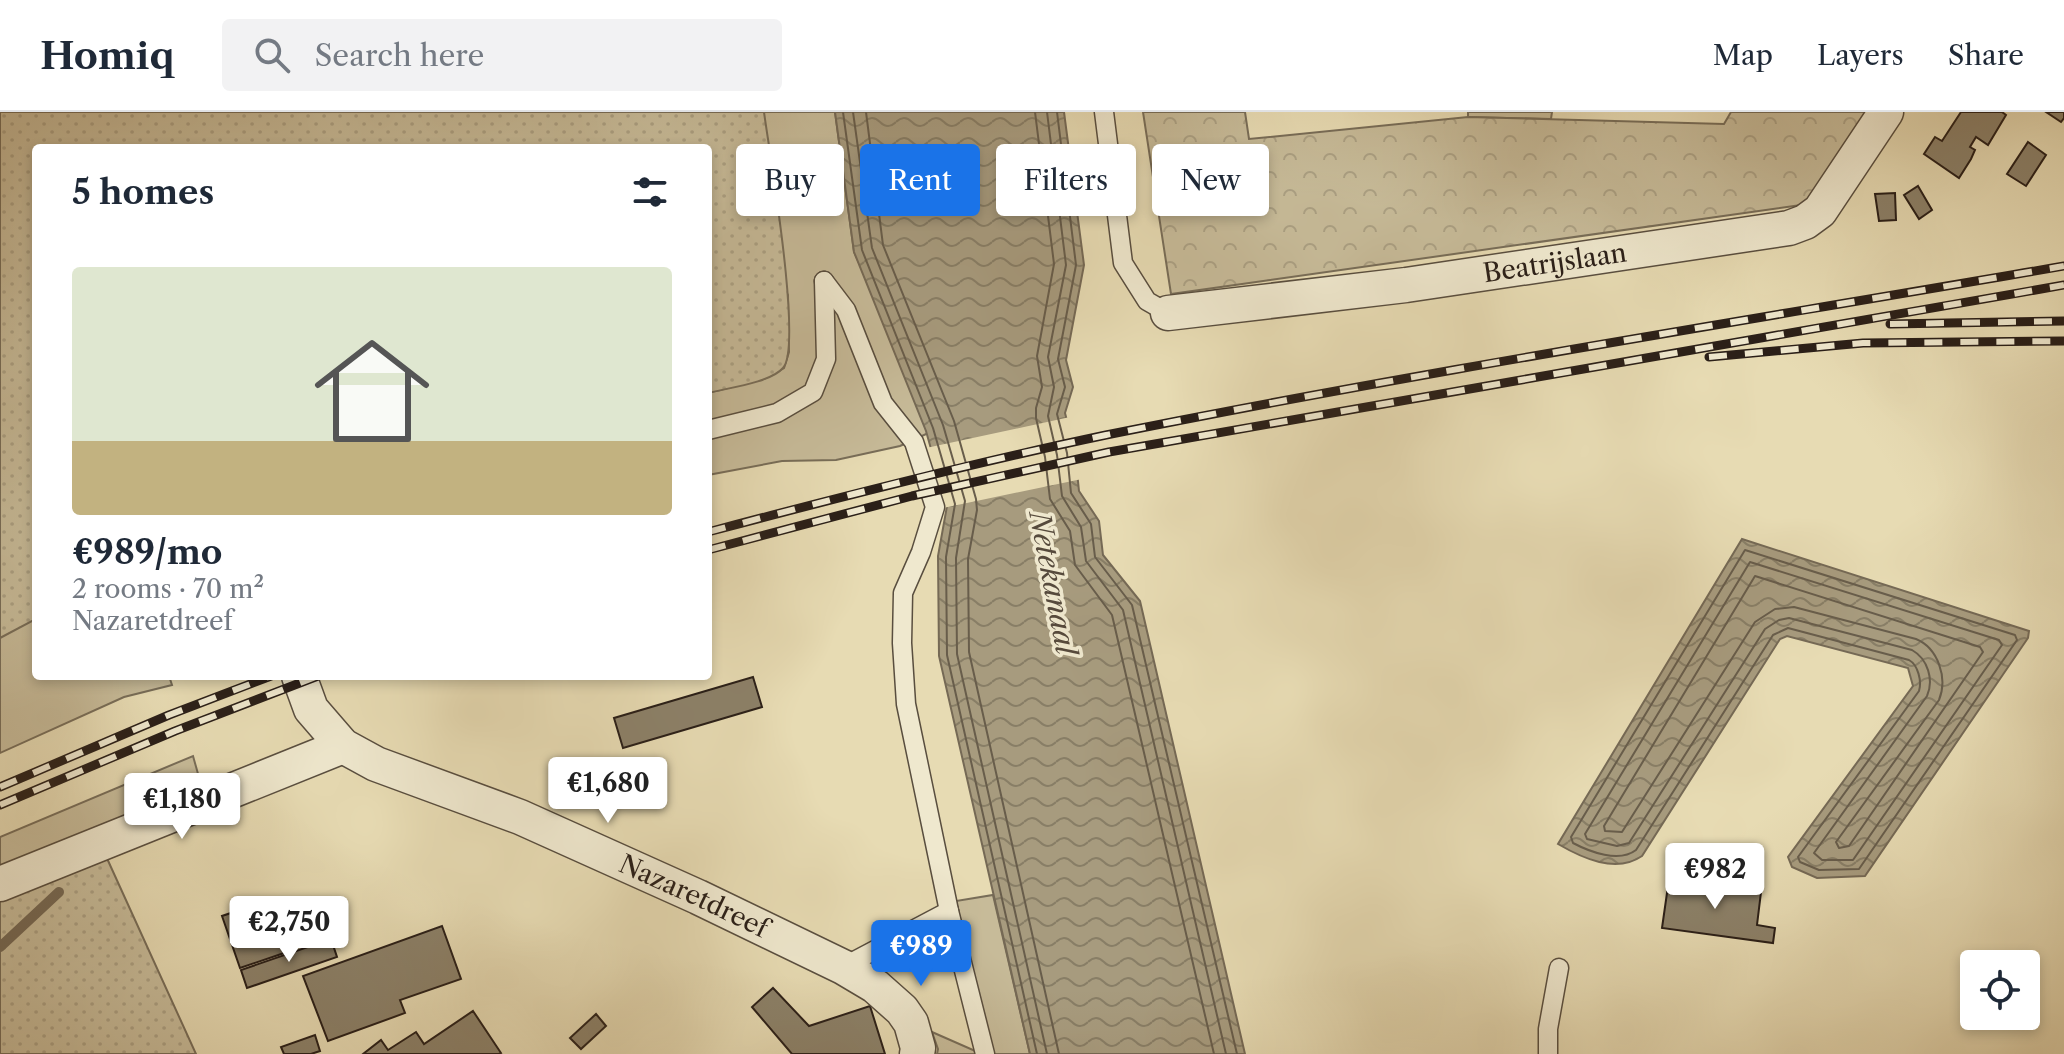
<!DOCTYPE html>
<html lang="en">
<head>
<meta charset="utf-8">
<style>
	body { margin:0; font-family:"Libre Caslon Text",serif; background:#f2f2f3; color:#1f2937; height:100vh; display:flex; flex-direction:column; font-size:30px; white-space:nowrap }
	* { box-sizing:border-box; margin:0 }
	p { font-size:26px; color:#747a83 }
	.icon { flex:none; width:44px; height:44px; fill:none; stroke:currentColor; stroke-width:2; stroke-linecap:round; stroke-linejoin:round }
	.map { position:relative; flex:1; overflow:hidden }
	.sheet { position:absolute; left:32px; top:32px; width:680px; height:536px; display:flex; flex-direction:column; background:#fff; border-radius:8px; box-shadow:0 4px 12px #0003 }
	.sheet>* { flex:none }
	.guide { position:absolute; left:736px; top:32px; width:760px; height:72px; display:flex; gap:16px }
	.fabs { position:absolute; left:1960px; top:838px; display:grid; gap:16px }
	.fabs a { display:grid; place-items:center; width:80px; height:80px; border-radius:8px; background:#fff; box-shadow:0 4px 12px #0003; font-size:40px }
	.price { position:absolute; translate:-50% -68px; padding:0 18px; border-radius:8px; background:#fff; color:#222; font-size:26px; line-height:52px; filter:drop-shadow(0 2px 4px #0008) }
	.price::after { content:''; position:absolute; left:50%; top:48px; width:24px; height:18px; margin-left:-12px; background:inherit; clip-path:polygon(0 0,100% 0,50% 100%) }
	.price.on { background:#1a73e8; color:#fff }
	ul { padding:0; list-style:none }
	li { display:grid; align-content:center; gap:16px; height:424px; padding:0 40px }
	li span { display:grid; place-items:center; height:248px; border-radius:8px; color:#555 }
	li>.icon { margin-inline-start:auto }
	span .icon { width:144px; height:144px; fill:#fffc; stroke-width:1 }
	li b { font-size:34px }
	h2 { display:flex; justify-content:space-between; align-items:center; height:96px; padding:0 40px; font-size:34px }
	.tag { padding:0 28px; border-radius:8px; background:#fff; box-shadow:0 4px 12px #0003; font-size:28px; line-height:72px }
	.tag.on { background:#1a73e8; color:#fff }
	header { display:flex; align-items:center; gap:48px; box-sizing:border-box; height:112px; padding:0 40px; background:#fff; border-bottom:2px solid #e0e1e3 }
	header strong { font-size:38px }
	nav { display:flex; gap:44px; margin-inline-start:auto; font-size:28px }
	.search { width:560px; height:72px; background:#f2f2f3; display:flex; align-items:center; gap:20px; box-sizing:border-box; padding:0 28px; border-radius:8px; color:#747a83; font-size:30px }
	.map>svg:first-child { display:block }
	.grass { fill:#c7bb99; stroke:#786d58; stroke-width:2 }
	.forest { fill:url(#forest-crowns); stroke:#786d58; stroke-width:2 }
	.park { fill:url(#park-dots); stroke:#786d58; stroke-width:2 }
	.water { fill:url(#water-waves); stroke:#756955; stroke-width:2 }
	.pier { fill:#e7dbb3 }
	.lines { fill:none; stroke-linecap:round; stroke-linejoin:round }
	.shore { stroke:#685d4b; stroke-width:2 }
	.stream { stroke:#756955; stroke-width:10 }
	.building { fill:#8c8169; stroke:#2a1f18; stroke-width:2 }
	.service-casing { stroke:#594e3f; stroke-width:21 }
	.minor-casing { stroke:#594e3f; stroke-width:37 }
	.service { stroke:#efe8ce; stroke-width:18 }
	.minor { stroke:#efe8ce; stroke-width:34 }
	.rail-casing { stroke:#2a1f18; stroke-width:9 }
	.rail { stroke:#efe8ce; stroke-width:6; stroke-dasharray:18; stroke-linecap:butt }
	.labels { text-anchor:middle; dominant-baseline:central; stroke-width:7; stroke-linejoin:round; paint-order:stroke }
	.street-label { font-size:26px; fill:#2a1f18; stroke:#efe8ce }
	.water-label { font-size:28px; font-style:italic; fill:#564a3c; stroke:#efe8ce }
</style>
</head>
<body>
<header>
<strong>Homiq</strong>
<div class="search"><svg class="icon" aria-label="search" viewBox="0 0 24 24"><circle cx="10" cy="10" r="6"/><path d="M15 15l6 6"/></svg>Search here</div>
<nav><a>Map</a><a>Layers</a><a>Share</a></nav>
</header>
<div class="map">
<svg width="2064" height="942" viewBox="0 0 2064 942">
	<defs>
		<pattern id="forest-crowns" width="20" height="18" patternUnits="userSpaceOnUse" patternTransform="scale(2)"><rect width="20" height="18" fill="#c7bb99"/><path d="M2 6a3 3 0 1 1 6 0M12 15a3 3 0 1 1 6 0" fill="none" stroke="#aba083"/></pattern>
		<pattern id="park-dots" width="8" height="8" patternUnits="userSpaceOnUse" patternTransform="scale(2)"><rect width="8" height="8" fill="#c7bb99"/><path d="M2 2h.1M6 6h.1" fill="none" stroke="#aba083" stroke-width="1.8" stroke-linecap="round"/></pattern>
		<pattern id="water-waves" width="16" height="10" patternUnits="userSpaceOnUse" patternTransform="scale(2)"><rect width="16" height="10" fill="#a79b7e"/><path d="M0 5q4-4 8 0t8 0" fill="none" stroke="#887e66"/></pattern>
	</defs>
	<rect width="100%" height="100%" fill="#e7dbb3"/>
	<filter id="stains"><feTurbulence type="fractalNoise" baseFrequency=".0025" numOctaves="4"/><feColorMatrix values="0 0 0 0 .2 0 0 0 0 .09 0 0 0 0 .02 0 0 0 .5 -.17"/></filter>
	<radialGradient id="worn" r=".72"><stop offset=".6" stop-color="#630" stop-opacity="0"/><stop offset="1" stop-color="#630" stop-opacity=".3"/></radialGradient>
	<g class="grass">
		<polygon points="325,0 835,0 854,140 935,318 900,334 836,348 782,349 708,363 708,281 764,267 784,256 789,240 788,183 708,36"/>
		<polygon points="1468,0 1552,0 1551,7 1468,5"/>
		<polygon points="36,100 36,564 169,564 172,573 124,585 0,641 0,274"/>
		<polygon points="193,644 202,676 105,742 111,757 0,806 0,725"/>
		<polygon points="993,783 1030,942 992,942 956,789"/>
		<polygon points="932,920 982,942 937,942 938,937"/>
	</g>
	<polygon class="forest" points="1143,0 1245,0 1249,27 1468,5 1724,12 1731,0 1868,0 1808,92 1171,182"/>
	<g class="park">
		<path d="M0,0h764c5,38 39,234 19,256 -13,15 -56,20 -75,25v-245h-672v471l-36,19z"/>
		<polygon points="105,742 196,942 0,942 0,784"/>
	</g>
	<g class="water">
		<polygon points="835,0 1064,0 1084,153 1066,248 1073,275 1065,301 1075,340 1079,379 1099,409 1103,443 1140,489 1245,942 1030,942 939,544 938,444 947,394 926,319 854,140"/>
		<path d="M1742,427l287,92 -1,7 -163,238 -48,2 -25,-11 -4,-10 125,-171 -5,-18 -121,-32 -7,3 -138,217c-26,18 -60,2 -84,-12z"/>
	</g>
	<polygon class="pier" points="1070,305 1082,367 943,396 926,336"/>
	<g class="lines">
		<g class="shore">
			<polyline points="843,0 862,138 933,316 955,392 946,445 947,543 1037,942"/>
			<polyline points="853,0 872,136 943,313 965,389 956,446 957,542 1047,942"/>
			<polyline points="866,0 883,133 954,309 976,387 977,398 968,447 969,540 1059,942"/>
			<polyline points="1035,0 1054,152 1037,244 1042,275 1036,296 1036,306 1045,345 1050,387 1070,419 1075,453 1112,503 1214,942"/>
			<polyline points="1047,0 1066,153 1048,245 1054,275 1048,304 1057,343 1062,384 1081,415 1086,449 1123,498 1226,942"/>
			<polyline points="1057,0 1076,153 1058,247 1065,275 1057,302 1067,341 1071,381 1091,412 1095,445 1132,493 1237,942"/>
			<path d="M1745,438l270,85 2,5 -158,229 -40,1 -19,-8 -2,-5 121,-166c3,-10 -1,-26 -10,-31l-121,-32 -15,7 -137,215c-17,13 -46,2 -63,-7l-2,-6z"/>
			<path d="M1750,450l249,78 3,5 -149,215h-31l-8,-7 113,-157c7,-16 1,-37 -15,-46l-123,-32 -10,2 -14,9 -136,214 -12,3 -30,-7 -2,-5z"/>
			<path d="M1755,464l225,71 3,5 -134,194 -10,2 -3,-6 103,-142c9,-22 -1,-52 -23,-61l-122,-32 -19,2 -20,13 -133,210 -17,-1 -1,-5z"/>
		</g>
		<polyline class="stream" points="0,835 59,780"/>
	</g>
	<g class="building">
		<polygon points="1961,0 2002,0 2006,3 1988,33 1976,25 1970,35 1975,38 1971,47 1959,66 1924,42 1935,25 1942,29"/>
		<polygon points="2046,0 2064,0 2064,6 2061,10"/>
		<polygon points="2028,30 2046,43 2026,74 2007,62"/>
		<polygon points="1918,74 1932,98 1919,107 1904,83"/>
		<polygon points="1895,81 1896,108 1879,109 1875,82"/>
		<polygon points="753,565 762,595 623,636 614,606"/>
		<polygon points="1669,767 1761,780 1757,813 1775,816 1773,831 1662,816"/>
		<polygon points="270,788 287,840 240,856 222,804"/>
		<polygon points="442,814 461,867 400,888 405,901 328,929 303,864"/>
		<polygon points="331,827 337,845 247,876 241,858"/>
		<polygon points="773,876 809,914 870,894 885,942 792,942 752,895"/>
		<polygon points="473,899 501,941 499,942 363,942 381,928 388,938 416,920 424,932"/>
		<polygon points="596,902 606,914 581,937 570,926"/>
		<polygon points="315,923 320,939 311,942 284,942 281,935"/>
	</g>
	<g class="lines">
		<g class="service-casing">
			<g id="service">
				<polyline points="1104,0 1123,151 1147,189 1168,201"/>
				<polyline points="824,169 846,198 883,291 914,330 935,395 921,440 903,481 902,531 906,592 949,799 985,942"/>
				<polyline points="708,318 777,301 813,280 826,247 824,169"/>
				<polyline points="843,855 949,799"/>
				<polyline points="1548,942 1548,917 1559,856"/>
			</g>
		</g>
		<g class="minor-casing">
			<g id="minor">
				<path id="s1" d="M1168,201l238,-28 383,-57 16,-6 15,-11 66,-99"/>
				<path id="s2" d="M299,564l12,33 32,37 33,18 144,53 178,80 145,70 32,19 27,24 9,13 7,25 -1,6"/>
				<polyline points="0,772 343,634"/>
			</g>
		</g>
		<use href="#service" class="service"/>
		<use href="#minor" class="minor"/>
		<g class="rail-casing">
			<g id="rail">
				<polyline points="1890,212 2064,209"/>
				<polyline points="1709,245 1863,231 2064,229"/>
				<path d="M708,420c132,-35 264,-69 398,-97 318,-64 639,-114 958,-169"/>
				<polyline points="708,438 912,384 1109,340 2064,173"/>
				<polyline points="0,675 169,603 271,564"/>
				<polyline points="0,693 175,619 318,564"/>
			</g>
		</g>
		<use href="#rail" class="rail"/>
	</g>
	<g class="labels">
		<g class="street-label">
			<text stroke="none"><textPath href="#s1" startOffset="390">Beatrijslaan</textPath></text>
			<text stroke="none"><textPath href="#s2" startOffset="466">Nazaretdreef</textPath></text>
		</g>
		<g class="water-label">
			<text transform="translate(1053 471) rotate(79)">Netekanaal</text>
		</g>
	</g>
	<rect width="100%" height="100%" filter="url(#stains)"/>
	<rect width="100%" height="100%" fill="url(#worn)"/>
</svg>
<div class="fabs">
<a><svg class="icon" aria-label="locate" viewBox="0 0 24 24"><circle cx="12" cy="12" r="6"/><path d="M12 2v4M12 18v4M2 12h4M18 12h4"/></svg></a>
</div>
<b class="price" style="left:608px;top:713px">€1,680</b>
<b class="price" style="left:182px;top:729px">€1,180</b>
<b class="price" style="left:1715px;top:799px">€982</b>
<b class="price" style="left:289px;top:852px">€2,750</b>
<b class="price on" style="left:921px;top:876px">€989</b>
<div class="guide">
<a class="tag">Buy</a>
<a class="tag on">Rent</a>
<a class="tag">Filters</a>
<a class="tag">New</a>
</div>
<section class="sheet">
<h2>5 homes<svg class="icon" aria-label="filters" viewBox="0 0 24 24"><path d="M4 7h16M4 17h16"/><circle cx="9" cy="7" r="2"/><circle cx="15" cy="17" r="2"/></svg></h2>
<ul>
<li><span style="background:linear-gradient(#dfe7d0 70%,#c2b280 0)"><svg class="icon" aria-label="home" viewBox="0 0 24 24"><path d="M3 11l9-7 9 7M6 9v11h12V9"/></svg></span><div><b>€989/mo</b><p>2 rooms · 70 m²</p><p>Nazaretdreef</p></div></li>
</ul>
</section>
</div>
</body>
</html>
